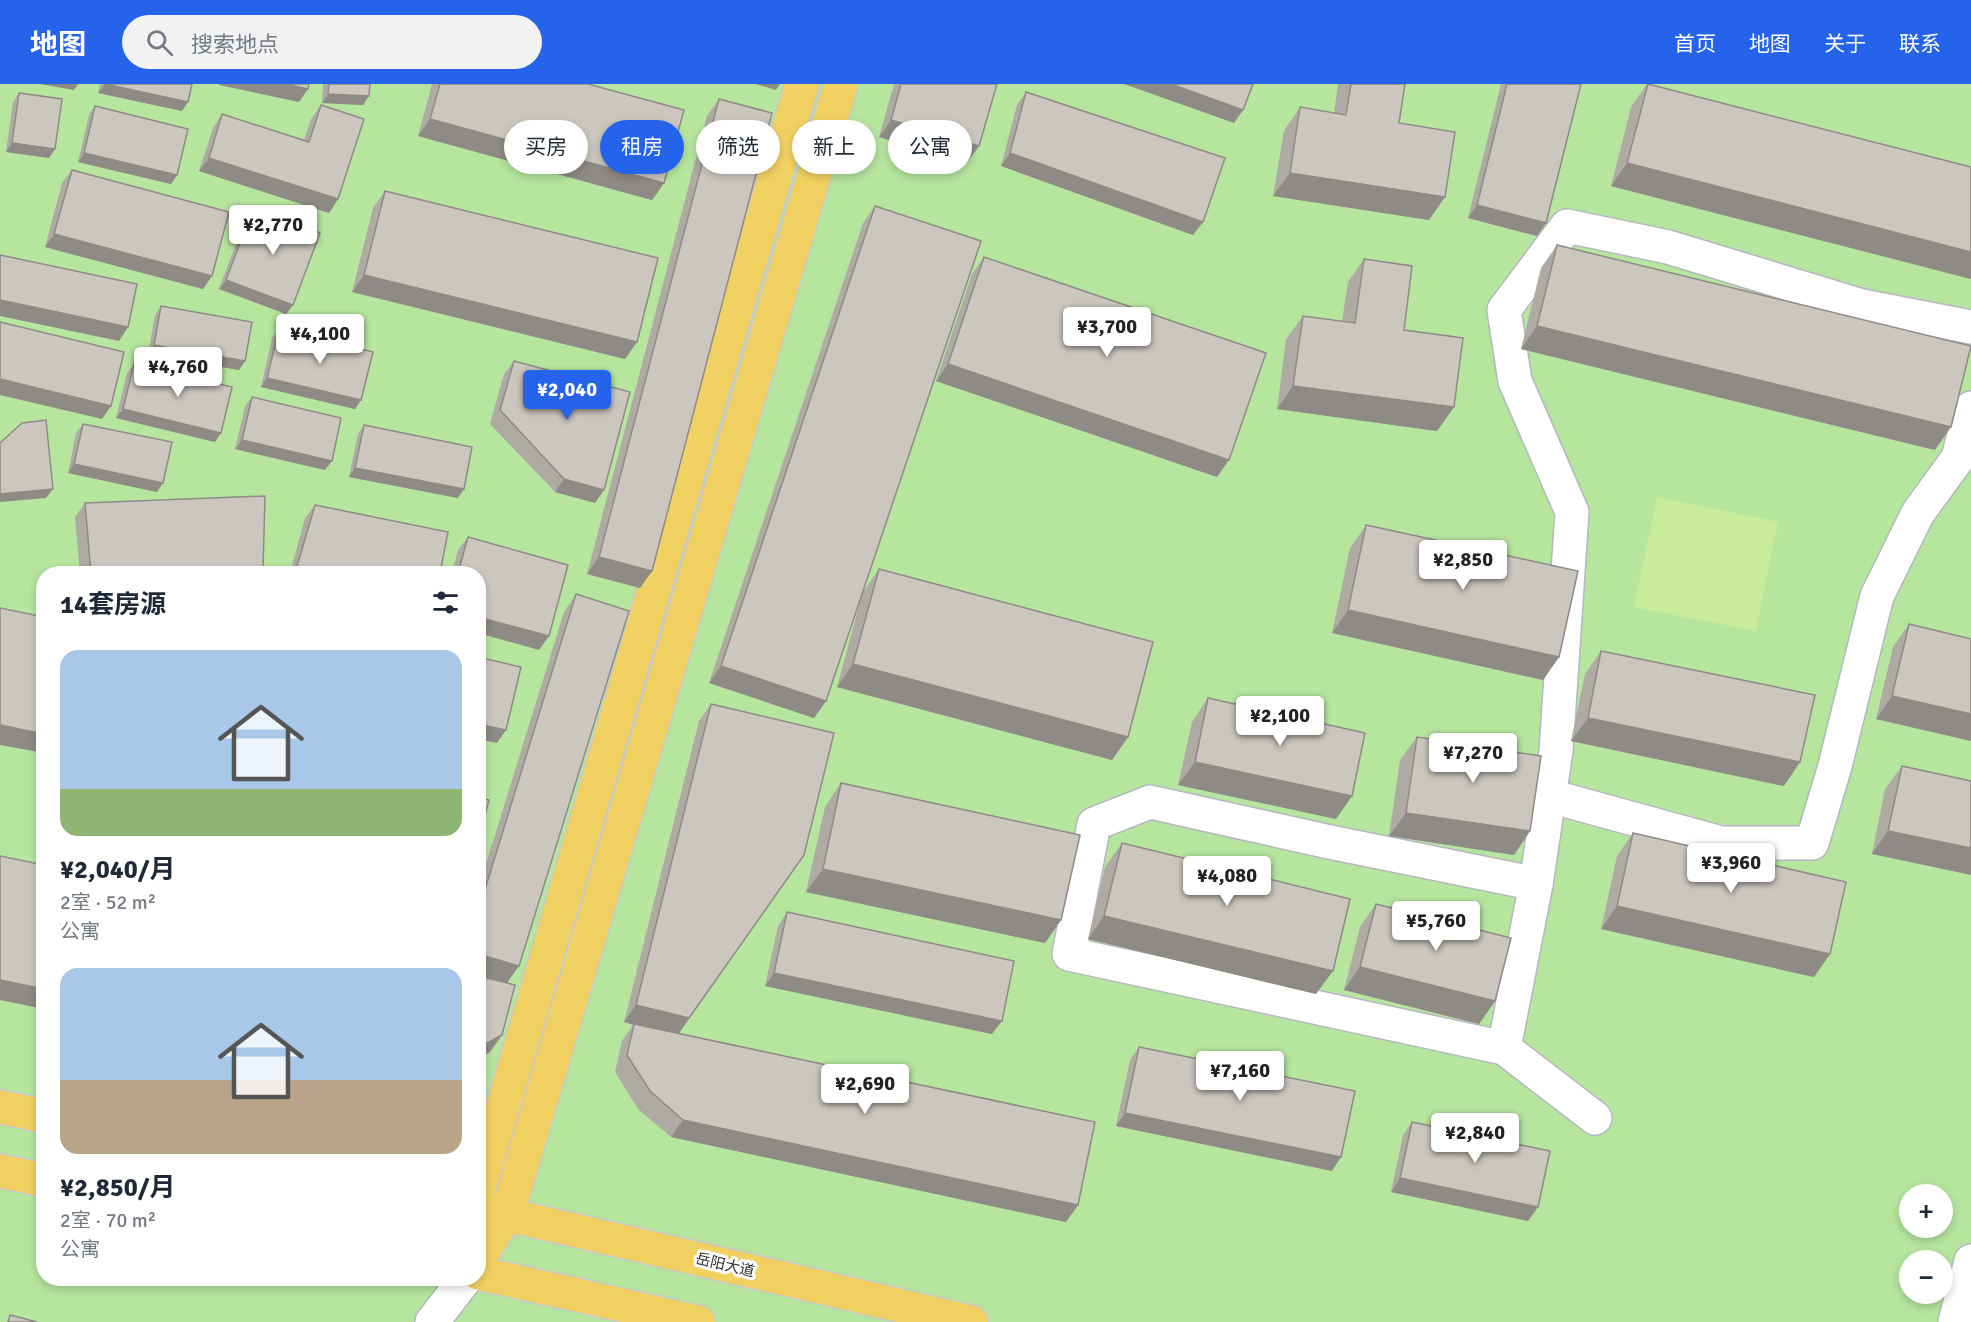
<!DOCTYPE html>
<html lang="zh">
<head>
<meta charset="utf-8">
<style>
	body { margin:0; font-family:Signika,"Noto Sans SC",sans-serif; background:#f2f2f3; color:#1f2937; height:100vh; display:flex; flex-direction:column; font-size:22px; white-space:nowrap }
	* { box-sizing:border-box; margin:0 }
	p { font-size:20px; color:#747a83 }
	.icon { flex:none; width:33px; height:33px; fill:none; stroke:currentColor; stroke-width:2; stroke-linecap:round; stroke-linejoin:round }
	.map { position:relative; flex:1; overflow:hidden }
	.details { position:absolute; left:36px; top:482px; width:450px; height:720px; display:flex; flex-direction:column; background:#fff; border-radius:24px; box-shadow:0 3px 9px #0003 }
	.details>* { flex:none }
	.guide { position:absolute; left:504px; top:36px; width:570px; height:54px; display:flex; gap:12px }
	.fabs { position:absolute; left:1899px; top:1100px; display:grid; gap:12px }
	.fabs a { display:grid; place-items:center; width:54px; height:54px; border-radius:50%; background:#fff; box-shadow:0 3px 9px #0003; font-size:30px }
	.price { position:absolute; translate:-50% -51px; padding:0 14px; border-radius:6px; background:#fff; color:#222; font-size:20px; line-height:39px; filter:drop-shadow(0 2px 3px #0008) }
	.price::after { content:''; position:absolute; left:50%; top:36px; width:18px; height:14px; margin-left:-9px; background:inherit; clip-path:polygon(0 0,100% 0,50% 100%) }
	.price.selected { background:#2563eb; color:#fff }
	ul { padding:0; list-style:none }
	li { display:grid; align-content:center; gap:12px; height:318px; padding:0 24px }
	li span { display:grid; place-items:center; height:186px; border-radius:18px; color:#555 }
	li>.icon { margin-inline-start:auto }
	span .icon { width:108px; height:108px; fill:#fffc; stroke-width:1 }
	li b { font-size:26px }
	h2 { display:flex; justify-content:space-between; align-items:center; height:72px; padding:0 24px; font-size:26px }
	.tag { padding:0 21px; border-radius:27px; background:#fff; box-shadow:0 3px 9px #0003; font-size:21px; line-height:54px }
	.tag.selected { background:#2563eb; color:#fff }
	header { display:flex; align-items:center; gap:36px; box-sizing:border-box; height:84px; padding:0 30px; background:#2563eb; color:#fff }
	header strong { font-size:28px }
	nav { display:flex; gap:33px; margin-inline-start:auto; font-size:21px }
	.search { width:420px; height:54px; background:#f2f2f3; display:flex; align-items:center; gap:15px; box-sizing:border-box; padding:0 21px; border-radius:33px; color:#747a83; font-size:22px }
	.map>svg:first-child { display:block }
	.green { fill:#b6e59e; fill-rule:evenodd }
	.pitch { fill:#c9ec9a }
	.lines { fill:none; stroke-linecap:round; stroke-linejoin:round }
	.minor-casing { stroke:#b4b7c1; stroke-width:36 }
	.major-casing { stroke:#c9c9c9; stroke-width:36 }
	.minor { stroke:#fff; stroke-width:33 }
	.major { stroke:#f2d163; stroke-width:33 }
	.wall { fill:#afaba4 }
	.shaded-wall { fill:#8e8b86 }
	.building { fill:#cbc7bf; stroke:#8e8b86; stroke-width:1.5 }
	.labels { text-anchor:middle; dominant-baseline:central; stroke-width:6; stroke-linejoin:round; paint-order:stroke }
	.street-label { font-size:15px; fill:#2e2e2e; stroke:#fff }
</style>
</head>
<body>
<header>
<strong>地图</strong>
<div class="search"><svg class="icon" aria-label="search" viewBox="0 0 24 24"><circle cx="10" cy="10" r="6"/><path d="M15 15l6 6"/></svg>搜索地点</div>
<nav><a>首页</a><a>地图</a><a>关于</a><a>联系</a></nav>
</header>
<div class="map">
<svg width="1971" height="1238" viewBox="0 0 1971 1238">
	<rect width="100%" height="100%" fill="#efe9e1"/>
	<path class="green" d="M0,0h1971v1238h-1971zM44,489h434v705h-434zM1910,1110h32v33h-32zM1910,1176h32v33h-32z"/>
	<polygon class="pitch" points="1657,413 1778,438 1756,547 1634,523"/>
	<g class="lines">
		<g class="minor-casing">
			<g id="minor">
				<polyline points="1550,712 1721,759 1812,759 1835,682 1877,512 1918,429 1958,374 1971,324"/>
				<polyline points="1536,800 1556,667 1572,428 1515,297 1504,226 1567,142 1668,163 1862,222 1971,243"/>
				<polyline points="1504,964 1536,800 1325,757 1150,718 1094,740 1069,870 1504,964 1595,1034"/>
				<polyline points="432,1238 466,1194"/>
				<polyline points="1955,1238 1971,1177"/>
			</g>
		</g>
		<g class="major-casing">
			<g id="major">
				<polyline points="0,1023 44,1032"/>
				<polyline points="0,1087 44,1096"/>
				<polyline points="478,1108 802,0"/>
				<polyline points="487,1126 971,1238"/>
				<polyline points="478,1175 507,1131 841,0"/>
				<polyline points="478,1189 698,1238"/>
			</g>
		</g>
		<use href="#minor" class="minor"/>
		<use href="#major" class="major"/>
	</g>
	<g class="wall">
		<polygon points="100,0 192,0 182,27 98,9"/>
		<polygon points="323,0 370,0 363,21 322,19"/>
		<polygon points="432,0 588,0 664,99 652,116 418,52"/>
		<polygon points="894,0 997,0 967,79 879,53"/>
		<polygon points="1338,0 1405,0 1399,39 1429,136 1273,112 1284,47 1300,23 1334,29"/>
		<polygon points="1501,0 1581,0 1546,139 1537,152 1468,134"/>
		<polygon points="1647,0 1971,83 1971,195 1611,102 1631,23"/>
		<polygon points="1026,8 1203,138 1193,151 1001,82 1017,21"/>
		<polygon points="19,9 49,74 6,68 13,18"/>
		<polygon points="719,15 652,487 640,504 587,490 707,32"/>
		<polygon points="321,21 338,115 329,129 199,87 213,44 222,30 304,56 311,35"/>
		<polygon points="95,22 177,91 171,100 78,78 89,31"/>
		<polygon points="72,86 212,192 203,205 45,163 62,99"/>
		<polygon points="385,107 637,258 625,275 352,208 373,124"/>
		<polygon points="875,122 863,508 879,485 1128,653 1112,676 837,603 862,510 826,617 814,634 709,599 863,139"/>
		<polygon points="253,124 293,221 286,230 219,205 246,133"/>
		<polygon points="1557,161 1935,366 1521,265 1541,184"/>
		<polygon points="984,173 1217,393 936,297 972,190"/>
		<polygon points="1364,175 1404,246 1454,323 1437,347 1277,325 1286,255 1303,232 1342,237 1348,198"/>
		<polygon points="161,222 245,277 239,286 148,270 155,231"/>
		<polygon points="279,245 361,316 355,325 261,303 272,254"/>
		<polygon points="514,277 595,419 555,408 490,340 504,290"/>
		<polygon points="134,280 215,358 116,334 127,289"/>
		<polygon points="252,313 325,386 235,365 245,322"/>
		<polygon points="83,340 157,408 68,389 76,349"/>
		<polygon points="364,341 458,414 349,393 358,350"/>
		<polygon points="85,419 261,489 80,489 75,433"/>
		<polygon points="315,421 440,489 290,489 305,434"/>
		<polygon points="1366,441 1559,573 1543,596 1332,549 1350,464"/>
		<polygon points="468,453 539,566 478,489 452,489 458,466"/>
		<polygon points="576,510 508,899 502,951 490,968 478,975 478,892 504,898 478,891 478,806 564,528"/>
		<polygon points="1909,540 1971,555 1971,657 1876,635 1893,563"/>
		<polygon points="1601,567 1784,702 1571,657 1585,590"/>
		<polygon points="1208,614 1336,735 1178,701 1192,638"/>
		<polygon points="711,620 804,771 679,949 1078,1121 1066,1138 671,1053 638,1025 615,988 622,957 633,941 624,938 699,637"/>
		<polygon points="1417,653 1530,747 1514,771 1389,752 1400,676"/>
		<polygon points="1902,682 1971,697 1872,770 1885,705"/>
		<polygon points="841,699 1061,836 1045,859 806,808 825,723"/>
		<polygon points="1633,749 1814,893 1601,845 1617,772"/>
		<polygon points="1122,759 1316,910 1088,855 1105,783"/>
		<polygon points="1376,820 1495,917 1479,940 1344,906 1360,843"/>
		<polygon points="787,828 992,950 765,902 778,842"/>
		<polygon points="1139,963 1332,1087 1116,1042 1130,976"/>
		<polygon points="1412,1038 1538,1123 1528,1137 1391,1108 1403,1051"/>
	</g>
	<g class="shaded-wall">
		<polygon points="40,0 78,0 74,6"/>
		<polygon points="105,0 188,18 182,27 98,9"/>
		<polygon points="219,0 286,0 308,5 299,18 219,1"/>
		<polygon points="756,0 780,0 776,6"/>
		<polygon points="1124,0 1171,0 1243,26 1234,39"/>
		<polygon points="328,10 369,12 363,21 322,19"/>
		<polygon points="430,35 664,99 652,116 418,52"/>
		<polygon points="891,36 979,62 967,79 879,53"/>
		<polygon points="12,59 55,65 49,74 6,68"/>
		<polygon points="84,69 177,91 171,100 78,78"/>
		<polygon points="1010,69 1203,138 1193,151 1001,82"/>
		<polygon points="209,74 338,115 329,129 199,87"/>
		<polygon points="1627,79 1971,168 1971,195 1611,102"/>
		<polygon points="1290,89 1445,113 1429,136 1273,112"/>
		<polygon points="1477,121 1546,139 1537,152 1468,134"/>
		<polygon points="54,150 212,192 203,205 45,163"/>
		<polygon points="364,191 637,258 625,275 352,208"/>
		<polygon points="226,196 293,221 286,230 219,205"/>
		<polygon points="0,216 128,243 119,257 0,232"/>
		<polygon points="1537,242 1951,343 1935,366 1521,265"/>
		<polygon points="154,261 245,277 239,286 148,270"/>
		<polygon points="948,280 1229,376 1217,393 936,297"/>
		<polygon points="267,294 361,316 355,325 261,303"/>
		<polygon points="0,295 111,322 102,335 0,311"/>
		<polygon points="1293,302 1454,323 1437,347 1277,325"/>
		<polygon points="123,325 221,349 215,358 116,334"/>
		<polygon points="242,356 332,377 325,386 235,365"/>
		<polygon points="74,380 163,399 157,408 68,389"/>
		<polygon points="355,384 464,405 458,414 349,393"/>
		<polygon points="564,395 604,406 595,419 555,408"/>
		<polygon points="53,405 46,414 0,418 0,410"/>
		<polygon points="599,473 652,487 640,504 587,490"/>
		<polygon points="263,486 261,489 221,489"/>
		<polygon points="1348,526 1559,573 1543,596 1332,549"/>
		<polygon points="478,533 549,552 539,566 478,549"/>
		<polygon points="853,580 1128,653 1112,676 837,603"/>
		<polygon points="721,582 826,617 814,634 709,599"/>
		<polygon points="1892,612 1971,630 1971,657 1876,635"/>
		<polygon points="1588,634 1800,678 1784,702 1571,657"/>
		<polygon points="478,640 506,646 497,659 478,655"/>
		<polygon points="0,641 44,650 44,669 0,661"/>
		<polygon points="1195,678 1352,712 1336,735 1178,701"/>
		<polygon points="1406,729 1530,747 1514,771 1389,752"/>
		<polygon points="1888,747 1971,764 1971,791 1872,770"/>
		<polygon points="823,785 1061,836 1045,859 806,808"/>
		<polygon points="792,788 677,952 624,938 636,921"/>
		<polygon points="1617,822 1830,870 1814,893 1601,845"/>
		<polygon points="1104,832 1333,887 1316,910 1088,855"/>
		<polygon points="478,870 519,882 507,899 478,891"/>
		<polygon points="1360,883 1495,917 1479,940 1344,906"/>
		<polygon points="774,889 1002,937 992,950 765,902"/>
		<polygon points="0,896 44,905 44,925 0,916"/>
		<polygon points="502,951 490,968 478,975 478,964"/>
		<polygon points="1125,1029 1341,1073 1332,1087 1116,1042"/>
		<polygon points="683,1036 1078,1121 1066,1138 671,1053"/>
		<polygon points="1400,1094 1538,1123 1528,1137 1391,1108"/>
	</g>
	<g class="building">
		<polygon points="105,0 192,0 188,18"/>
		<polygon points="286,0 309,0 308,5"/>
		<polygon points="329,0 370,0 369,12 328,10"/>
		<polygon points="440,0 588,0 684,26 664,99 430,35"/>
		<polygon points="901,0 997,0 979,62 891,36"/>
		<polygon points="1171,0 1253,0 1243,26"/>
		<polygon points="1351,0 1405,0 1399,39 1455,48 1445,113 1290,89 1300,23 1346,31"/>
		<polygon points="1507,0 1581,0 1546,139 1477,121"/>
		<polygon points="1648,0 1971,83 1971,168 1627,79"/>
		<polygon points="1026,8 1225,74 1203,138 1010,69"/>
		<polygon points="19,9 62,15 55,65 12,59"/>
		<polygon points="719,15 772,29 652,487 599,473"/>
		<polygon points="321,21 364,35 338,115 209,74 222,30 309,58"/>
		<polygon points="95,22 188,45 177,91 84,69"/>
		<polygon points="72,86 229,128 212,192 54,150"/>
		<polygon points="385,107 658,174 637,258 364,191"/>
		<polygon points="875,122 981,157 826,617 721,582"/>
		<polygon points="253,124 320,149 293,221 226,196"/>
		<polygon points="1557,161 1971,262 1951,343 1537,242"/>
		<polygon points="0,171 137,200 128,243 0,216"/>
		<polygon points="984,173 1266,269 1229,376 948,280"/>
		<polygon points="1364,175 1412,182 1404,246 1463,254 1454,323 1293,302 1303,232 1355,239"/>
		<polygon points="161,222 252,238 245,277 154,261"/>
		<polygon points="0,238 124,268 111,322 0,295"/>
		<polygon points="279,245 373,268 361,316 267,294"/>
		<polygon points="514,277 630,308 604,406 564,395 500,326"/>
		<polygon points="134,280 232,303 221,349 123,325"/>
		<polygon points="252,313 341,334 332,377 242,356"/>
		<polygon points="46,336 53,405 0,410 0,359 22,339"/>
		<polygon points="83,340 172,358 163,399 74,380"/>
		<polygon points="364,341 472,363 464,405 355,384"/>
		<polygon points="265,412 263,486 221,489 91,489 85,419"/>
		<polygon points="315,421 448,448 440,489 295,489"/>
		<polygon points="1366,441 1578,487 1559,573 1348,526"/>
		<polygon points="468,453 568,481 549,552 478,533 478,489 458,489"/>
		<polygon points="879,485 1153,558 1128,653 853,580"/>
		<polygon points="576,510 629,527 519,882 478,870 478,828"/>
		<polygon points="0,524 44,533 44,650 0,641"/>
		<polygon points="1909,540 1971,555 1971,630 1892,612"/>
		<polygon points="1601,567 1815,611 1800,678 1588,634"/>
		<polygon points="478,573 521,583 506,646 478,640"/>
		<polygon points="1208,614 1365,649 1352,712 1195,678"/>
		<polygon points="711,620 834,649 804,771 689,934 636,921"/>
		<polygon points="1417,653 1541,672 1530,747 1406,729"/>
		<polygon points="1902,682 1971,697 1971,764 1888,747"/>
		<polygon points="841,699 1080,751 1061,836 823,785"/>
		<polygon points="478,713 489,716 478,757"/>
		<polygon points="1633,749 1846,798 1830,870 1617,822"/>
		<polygon points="1122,759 1350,815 1333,887 1104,832"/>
		<polygon points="0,772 44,781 44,905 0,896"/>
		<polygon points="1376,820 1511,854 1495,917 1360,883"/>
		<polygon points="787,828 1014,877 1002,937 774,889"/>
		<polygon points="478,892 515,901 502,951 478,964"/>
		<polygon points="634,940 1095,1038 1078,1121 683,1036 650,1007 627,971"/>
		<polygon points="1139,963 1355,1007 1341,1073 1125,1029"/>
		<polygon points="1412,1038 1550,1067 1538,1123 1400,1094"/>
		<polygon points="10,1231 37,1238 8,1238"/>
	</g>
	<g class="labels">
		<g class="street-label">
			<text transform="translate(725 1181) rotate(13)">岳阳大道</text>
		</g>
	</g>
</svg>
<div class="fabs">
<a>+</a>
<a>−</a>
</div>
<b class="price" style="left:273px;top:172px">¥2,770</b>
<b class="price" style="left:1107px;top:274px">¥3,700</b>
<b class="price" style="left:320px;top:281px">¥4,100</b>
<b class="price" style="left:178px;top:314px">¥4,760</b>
<b class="price selected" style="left:567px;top:337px">¥2,040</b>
<b class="price" style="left:1463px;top:507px">¥2,850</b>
<b class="price" style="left:1280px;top:663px">¥2,100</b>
<b class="price" style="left:1473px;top:700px">¥7,270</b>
<b class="price" style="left:1731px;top:810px">¥3,960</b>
<b class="price" style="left:1227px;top:823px">¥4,080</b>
<b class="price" style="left:1436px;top:868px">¥5,760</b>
<b class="price" style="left:1240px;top:1018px">¥7,160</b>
<b class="price" style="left:865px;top:1031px">¥2,690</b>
<b class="price" style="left:1475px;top:1080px">¥2,840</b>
<div class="guide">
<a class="tag">买房</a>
<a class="tag selected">租房</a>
<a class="tag">筛选</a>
<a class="tag">新上</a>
<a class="tag">公寓</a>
</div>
<section class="details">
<h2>14套房源<svg class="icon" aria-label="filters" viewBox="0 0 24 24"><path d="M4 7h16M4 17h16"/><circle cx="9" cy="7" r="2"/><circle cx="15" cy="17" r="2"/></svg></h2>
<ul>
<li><span style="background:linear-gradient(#a9c7e8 75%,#8fb573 0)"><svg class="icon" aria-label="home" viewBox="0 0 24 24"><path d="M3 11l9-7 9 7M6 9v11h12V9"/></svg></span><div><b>¥2,040/月</b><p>2室 · 52 m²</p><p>公寓</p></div></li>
<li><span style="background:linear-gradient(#a9c7e8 60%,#b9a48a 0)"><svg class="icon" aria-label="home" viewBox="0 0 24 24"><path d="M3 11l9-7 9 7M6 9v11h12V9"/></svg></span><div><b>¥2,850/月</b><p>2室 · 70 m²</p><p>公寓</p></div></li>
</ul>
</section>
</div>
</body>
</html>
